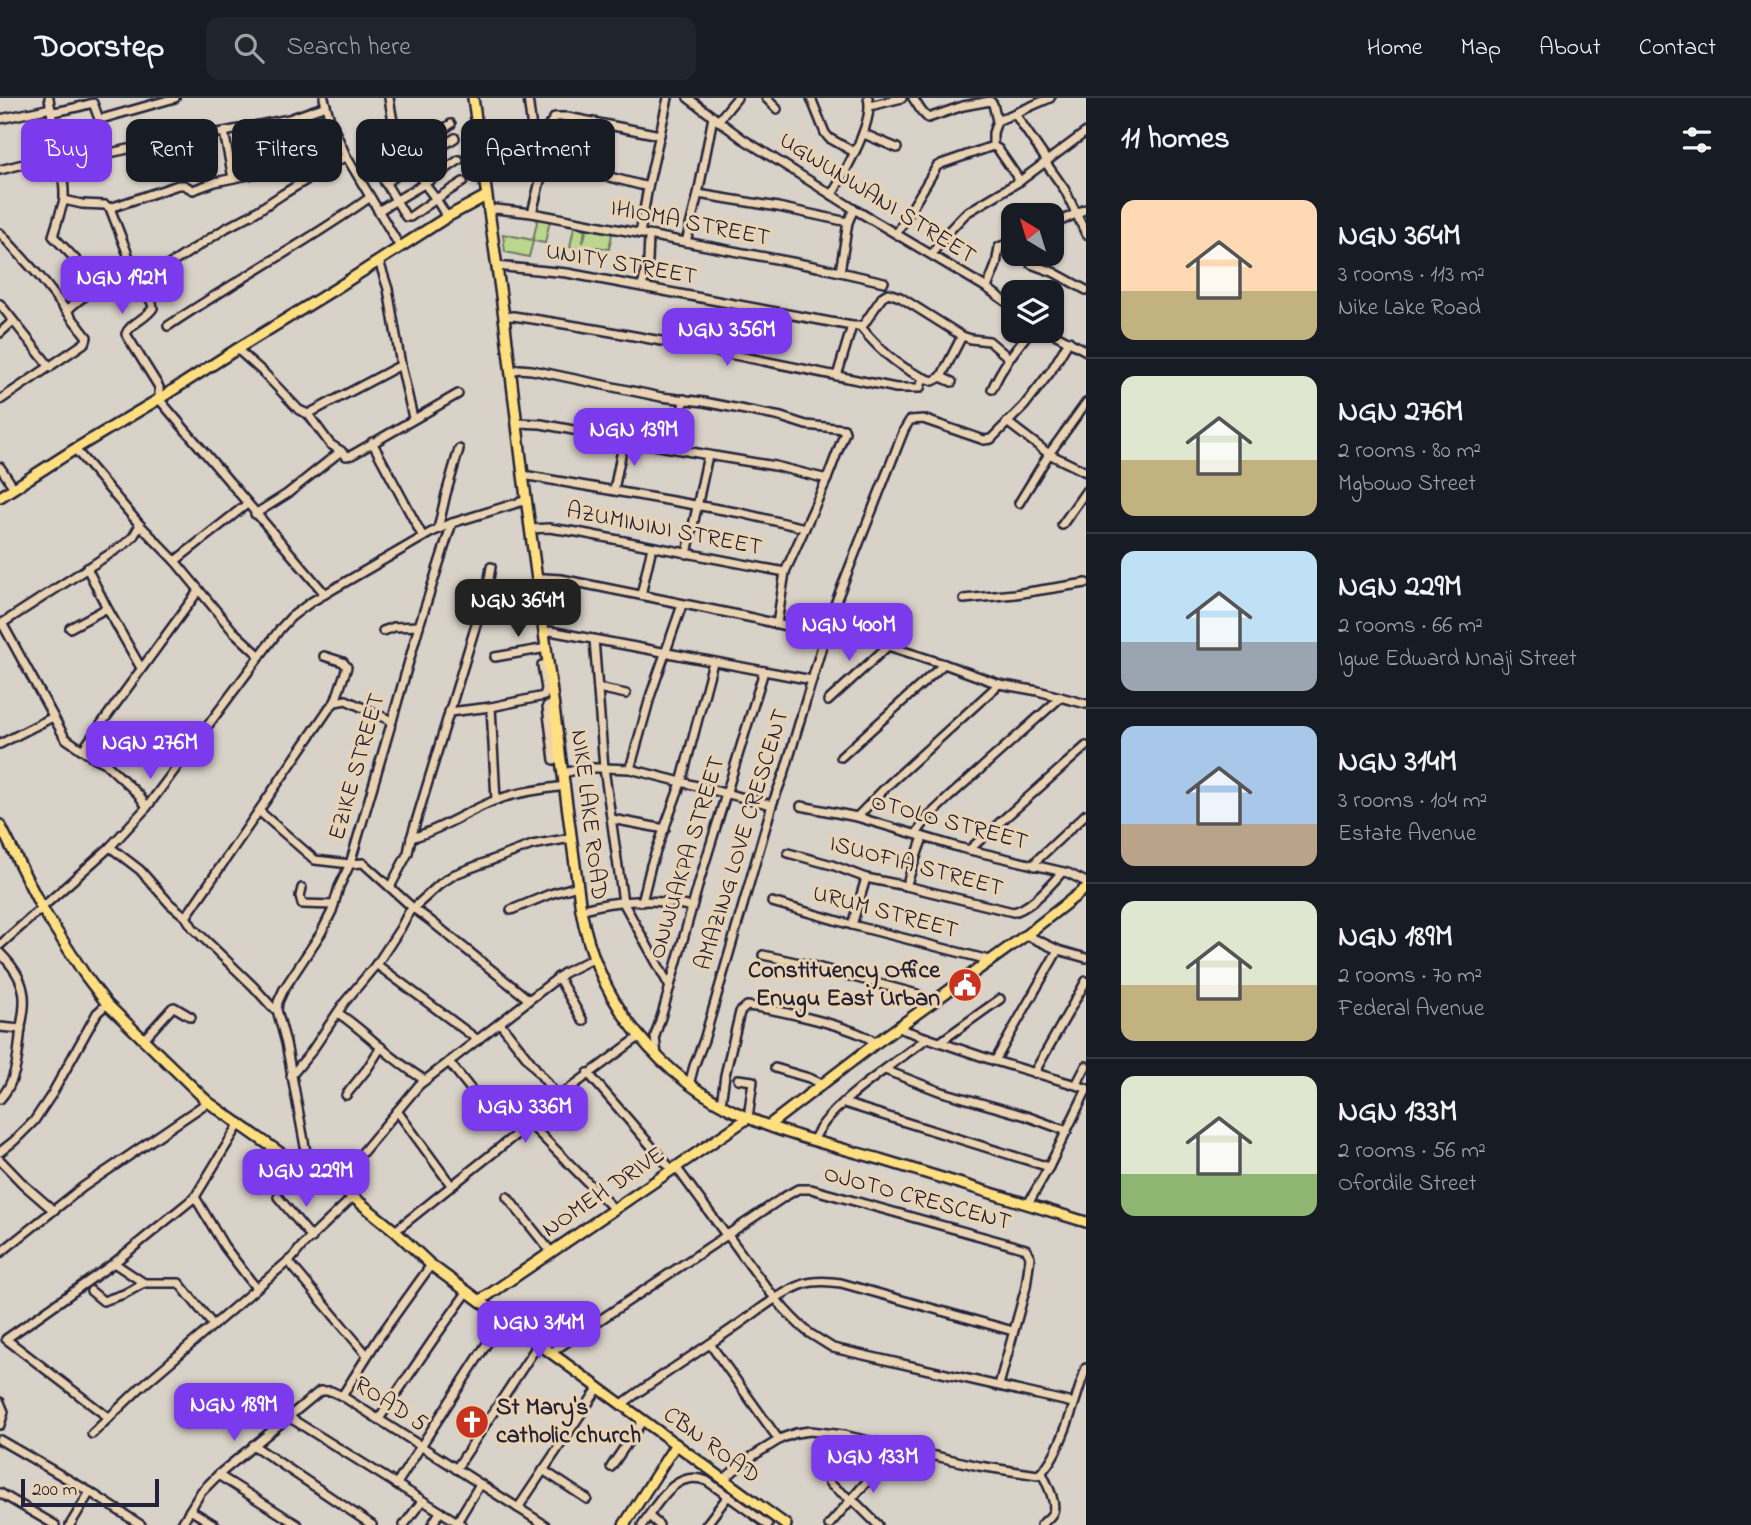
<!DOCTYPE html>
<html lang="en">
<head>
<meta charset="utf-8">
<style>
	body { margin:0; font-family:"Indie Flower",sans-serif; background:#20242c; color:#f1f3f6; height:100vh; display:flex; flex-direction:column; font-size:26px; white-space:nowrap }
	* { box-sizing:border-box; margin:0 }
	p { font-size:23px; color:#9ea1a6 }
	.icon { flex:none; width:38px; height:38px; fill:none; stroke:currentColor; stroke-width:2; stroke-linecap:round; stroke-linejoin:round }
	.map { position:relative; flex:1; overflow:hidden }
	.details { display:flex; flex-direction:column; background:#171b24; width:665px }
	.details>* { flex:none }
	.banner { position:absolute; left:21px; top:21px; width:665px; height:63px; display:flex; gap:14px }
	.needle { width:46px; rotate:322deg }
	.buttons { position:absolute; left:1001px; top:105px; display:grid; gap:14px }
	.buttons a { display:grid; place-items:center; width:63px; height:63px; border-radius:14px; background:#171b24; box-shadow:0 2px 5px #0004; font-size:35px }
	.scale { position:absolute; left:21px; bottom:18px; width:138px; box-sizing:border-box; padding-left:7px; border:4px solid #22223b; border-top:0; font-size:19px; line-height:24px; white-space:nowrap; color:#22223b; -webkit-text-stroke:5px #e9d3b2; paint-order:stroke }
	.price { position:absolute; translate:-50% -60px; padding:0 16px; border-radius:14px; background:#7c3aed; color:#fff; font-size:23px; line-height:46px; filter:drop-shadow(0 2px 4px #0008) }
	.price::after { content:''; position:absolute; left:50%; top:42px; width:21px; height:16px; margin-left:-10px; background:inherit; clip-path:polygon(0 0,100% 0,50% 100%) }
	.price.on { background:#222; color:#fff }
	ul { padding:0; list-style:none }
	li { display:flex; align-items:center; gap:21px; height:175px; padding:0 35px }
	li+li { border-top:2px solid #363941 }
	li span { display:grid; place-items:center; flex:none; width:196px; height:140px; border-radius:14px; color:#555 }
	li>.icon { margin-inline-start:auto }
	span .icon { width:84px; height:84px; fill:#fffc; stroke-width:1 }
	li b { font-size:30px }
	h2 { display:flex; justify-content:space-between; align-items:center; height:84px; padding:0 35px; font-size:30px }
	.tag { padding:0 24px; border-radius:14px; background:#171b24; box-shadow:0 2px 5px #0004; font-size:24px; line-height:63px }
	.tag.on { background:#7c3aed; color:#fff }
	header { display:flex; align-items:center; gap:42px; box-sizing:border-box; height:98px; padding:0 35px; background:#171b24; border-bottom:2px solid #363941 }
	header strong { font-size:33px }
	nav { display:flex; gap:38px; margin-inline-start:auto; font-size:24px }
	.search { width:490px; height:63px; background:#20242c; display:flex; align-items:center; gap:18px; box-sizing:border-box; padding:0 24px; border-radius:14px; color:#9ea1a6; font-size:26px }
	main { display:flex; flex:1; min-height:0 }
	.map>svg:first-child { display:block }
	.green { fill:#bbd68e; stroke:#6e7c64; stroke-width:2 }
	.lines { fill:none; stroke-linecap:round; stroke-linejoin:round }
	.minor-casing { stroke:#22223b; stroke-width:12 }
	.major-casing { stroke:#22223b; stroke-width:14 }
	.minor { stroke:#e9d3b2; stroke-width:7 }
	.major { stroke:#ffdf80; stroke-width:9 }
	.labels { text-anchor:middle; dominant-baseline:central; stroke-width:6; stroke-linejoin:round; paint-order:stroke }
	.street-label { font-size:24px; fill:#22223b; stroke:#e9d3b2 }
	.poi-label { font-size:24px; font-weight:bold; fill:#22223b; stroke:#e9d3b2; text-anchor:end }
</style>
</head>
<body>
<header>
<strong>Doorstep</strong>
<div class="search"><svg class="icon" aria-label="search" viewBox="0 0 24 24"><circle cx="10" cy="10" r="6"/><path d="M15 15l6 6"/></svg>Search here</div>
<nav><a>Home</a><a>Map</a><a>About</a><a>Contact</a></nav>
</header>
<main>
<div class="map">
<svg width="1086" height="1427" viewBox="0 0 1086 1427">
	<rect width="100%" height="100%" fill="#d9d2c8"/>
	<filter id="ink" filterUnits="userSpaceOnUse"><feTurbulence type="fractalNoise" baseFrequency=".0143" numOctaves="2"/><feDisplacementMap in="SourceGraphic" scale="14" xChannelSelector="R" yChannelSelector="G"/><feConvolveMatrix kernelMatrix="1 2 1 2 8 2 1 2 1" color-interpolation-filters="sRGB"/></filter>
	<g filter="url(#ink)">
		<g class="green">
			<polygon points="538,120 550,122 545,145 533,143 529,159 505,154 503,136 533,142"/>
			<polygon points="574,129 585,131 583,145 587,130 612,136 609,151 597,149 596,154 570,149"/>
		</g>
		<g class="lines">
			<g class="minor-casing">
				<g id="minor">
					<polyline points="49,0 55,39 62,65 64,93 64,102 53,138 78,164 98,191"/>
					<polyline points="324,0 330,22 346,58 400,149"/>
					<path d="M389,0c2,11 3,23 7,33 8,25 24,48 40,68l-26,18h-4l-27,-45 28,-17 44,-31"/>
					<polyline points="528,0 533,39 544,67 602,77 648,89"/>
					<polyline points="688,0 743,41 775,61 854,111 987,190 1013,209"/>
					<polyline points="766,0 777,11"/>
					<polyline points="811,0 825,35 829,40 854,54"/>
					<polyline points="913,0 922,14 928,20 963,8 990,3 993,6 997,23 1050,0"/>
					<polyline points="870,8 902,0"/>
					<path d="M53,14c13,-2 26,-5 40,-9l6,16h2l74,-21"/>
					<polyline points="1015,16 1045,60 1046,65 1065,92 1086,136"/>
					<polyline points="0,21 51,10"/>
					<polyline points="718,23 737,0"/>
					<polyline points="224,34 233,80"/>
					<polyline points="864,36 897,50"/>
					<polyline points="993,48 998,51 1020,83"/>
					<polyline points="0,72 27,65 45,64 62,65 157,45 224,34 289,21 326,8"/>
					<polyline points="385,85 455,40"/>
					<polyline points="698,96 778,109 848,124"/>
					<path d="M832,97c12,-22 43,-73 36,-97"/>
					<polyline points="64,102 82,106 105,107 110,110 178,87 184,87 193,92 215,84 258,75"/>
					<path d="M110,110l25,65 17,30 1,5c-7,11 -24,16 -27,26l33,53v12l166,195"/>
					<polyline points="378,113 424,86 459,62"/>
					<polyline points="488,114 496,111 532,115 818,169 884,184"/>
					<polyline points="532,115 544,67 549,27 555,19 567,19 660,37"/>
					<polyline points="447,119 436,101 463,84"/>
					<polyline points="1052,127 1086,111"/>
					<polyline points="0,135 40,179 87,239 86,243 83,246 0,302"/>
					<polyline points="897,135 937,68 941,66 993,48 993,35 997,23"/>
					<polyline points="640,136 648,89 668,0"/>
					<polyline points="686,144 698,96 713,19"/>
					<polyline points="932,156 947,135 966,115 1020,83 1086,34"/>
					<polyline points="379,163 388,191 401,267 413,320"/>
					<polyline points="1031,166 1053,174 1086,192"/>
					<polyline points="496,168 567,175 852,228 860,228 864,226 883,198 888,195 900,199 962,238 971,241 989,243 1009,260"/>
					<polyline points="840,174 848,124 854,111"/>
					<polyline points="141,185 226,130 251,117 283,96 346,58"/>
					<polyline points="642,189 648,163 649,138"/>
					<polyline points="987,190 996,167 999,149 1013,143"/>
					<polyline points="0,206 50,269"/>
					<path d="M67,213c14,-16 47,-32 68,-38"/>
					<path d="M504,219l9,-1c129,19 256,46 383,72h24l3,-10"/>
					<path d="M168,228c66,-45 137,-82 201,-128"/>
					<path d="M860,228c19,24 43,46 73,55l8,-4 21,-41"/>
					<polyline points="1049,233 1086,253"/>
					<polyline points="0,235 13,223"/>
					<polyline points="237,251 264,275 299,312 308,316 330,346 341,353"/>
					<polyline points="510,274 519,271 532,272 661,299 704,304 781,319 806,327 844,331 845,334 827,381 785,474 577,434 549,430 530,431"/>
					<polyline points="837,278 852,228"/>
					<polyline points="941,279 952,284"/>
					<path d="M992,291c10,-22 23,-39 38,-58"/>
					<polyline points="308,316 401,267"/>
					<polyline points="1007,324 1049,356 1086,374"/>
					<polyline points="517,325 541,326 708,357 775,368 827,381"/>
					<polyline points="372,344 423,439"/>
					<polyline points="75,351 140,427 175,463 233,533 260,558"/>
					<polyline points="677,351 684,301"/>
					<polyline points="0,369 14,390"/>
					<polyline points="523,377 741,415 805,430"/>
					<polyline points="614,392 624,342"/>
					<polyline points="1019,405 1049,356 1086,305"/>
					<polyline points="255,416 287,396 341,353 346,358 352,357 458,296"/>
					<polyline points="1062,427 1086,393"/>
					<polyline points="438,431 446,396 459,351"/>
					<polyline points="687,456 708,357"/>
					<polyline points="175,463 247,406"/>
					<polyline points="87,470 107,510 141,570"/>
					<polyline points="537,482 544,480 561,481 753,520 826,538"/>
					<polyline points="641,497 652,449"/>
					<polyline points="964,501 1015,496 1086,485"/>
					<polyline points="484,510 491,469"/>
					<polyline points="2,525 65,640 91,658 104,664 138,696 147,709"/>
					<polyline points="1,526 125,446 133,439 140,427"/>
					<polyline points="777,526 785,474"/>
					<polyline points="70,530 107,510"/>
					<polyline points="383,533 394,529 419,528"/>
					<polyline points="545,536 550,533 812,582"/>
					<polyline points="594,541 604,670 623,804 670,889"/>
					<polyline points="324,558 343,564 347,569 335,604"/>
					<polyline points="495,559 547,550"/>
					<polyline points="598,590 626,596"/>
					<polyline points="828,603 888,548 944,566 999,586 1038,593 1086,606"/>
					<polyline points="547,608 554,662"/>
					<polyline points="491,609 496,702"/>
					<polyline points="449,614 491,609 544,598 546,591 542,567 549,566"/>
					<polyline points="0,646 53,619"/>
					<polyline points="83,651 199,492"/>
					<polyline points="841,659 944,566"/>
					<polyline points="630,671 651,596 682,507"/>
					<polyline points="564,675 583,670 604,670 630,671 772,707"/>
					<polyline points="801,708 857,719 961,750 1068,775 1086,784"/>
					<polyline points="259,713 315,762 350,766 363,765 413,810 427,820 528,901"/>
					<polyline points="857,719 887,688 999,586"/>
					<polyline points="612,721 665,731"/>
					<polyline points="916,736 929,718 949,699 1061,599"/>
					<path d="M411,740c30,-8 56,-27 85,-38 22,-8 46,-11 69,-14"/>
					<polyline points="110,749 140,772 170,806 186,819 193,830 253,888 272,909 277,912 286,945 306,1054 314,1071"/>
					<polyline points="970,751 1086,648"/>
					<path d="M788,755l44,12 34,13 40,8 107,26c17,-3 38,-27 49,-40"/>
					<polyline points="1035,768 1037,762 1086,716"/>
					<polyline points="906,788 923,739"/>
					<polyline points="390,789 408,755 411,740 478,520 484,510 540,501"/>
					<polyline points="302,790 300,798 302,806 334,807"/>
					<polyline points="642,804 651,767 681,685 713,564"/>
					<polyline points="772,804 852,827 989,862"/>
					<polyline points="511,812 550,796 578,788"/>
					<path d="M581,812c34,-11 76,-12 111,-3"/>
					<polyline points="186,819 330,609 335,604 346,602 392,623"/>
					<polyline points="852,827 866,780"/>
					<polyline points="1026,837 1058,852 1086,860"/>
					<polyline points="0,847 110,749 147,709 280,531 291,519 311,504 430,435 452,425 527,402"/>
					<path d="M0,855c10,10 20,22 23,37 3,12 0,25 -2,37 -3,25 -3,53 -21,72"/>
					<polyline points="763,857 809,867 917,896 933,904"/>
					<polyline points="376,866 478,942"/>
					<polyline points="558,879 583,923"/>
					<polyline points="277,912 278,904 284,891 321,835 332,813 339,789 350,766 392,623 419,528 452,425"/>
					<path d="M338,915c30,20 55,49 87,67"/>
					<polyline points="500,925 558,999"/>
					<polyline points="0,929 21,931"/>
					<polyline points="898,930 995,963 1086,990"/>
					<polyline points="144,941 172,910 174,909 191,919"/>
					<polyline points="940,944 1000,901"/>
					<polyline points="657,958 655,938 663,913 700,781 764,573"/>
					<polyline points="995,963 1058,852"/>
					<polyline points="449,964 477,999"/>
					<polyline points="775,970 809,980 822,986"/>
					<polyline points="885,972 939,993 1026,1018 1067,1033"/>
					<polyline points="588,975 672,1072"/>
					<polyline points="1034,975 1086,883"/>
					<polyline points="291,978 311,954 344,905 379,863 400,831 409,814 440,786 455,776 532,747 571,740"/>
					<polyline points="738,981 753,983 748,1020"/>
					<polyline points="689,987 694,968 704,942 772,707 785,673 833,511 904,332 910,322 923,321 984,342 991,341 1024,308 1051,273 1069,243"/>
					<polyline points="1076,987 1086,968"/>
					<polyline points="346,997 367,971 381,949"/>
					<polyline points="844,1005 1049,1069"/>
					<path d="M721,1006l4,-29 15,-63 7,-6c28,3 110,21 129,37"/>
					<polyline points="397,1013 451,1087"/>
					<polyline points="529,1025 614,1111"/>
					<path d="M814,1042c12,-34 83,-78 113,-102"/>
					<polyline points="0,1054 14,1043 34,1023 52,996 97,915 107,906"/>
					<polyline points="0,1062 23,1086 53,1112"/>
					<polyline points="676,1069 726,1137"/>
					<polyline points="334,1086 362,1055 419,987 564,875 594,860"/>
					<polyline points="195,1099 224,1148 256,1190"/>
					<polyline points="278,1099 312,1140"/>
					<polyline points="507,1099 551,1154"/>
					<polyline points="1028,1106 1049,1069 1086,993"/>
					<polyline points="395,1133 523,1031 558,999 639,939"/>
					<path d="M727,1136c24,32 52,75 82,99 8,5 16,10 24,15l240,55"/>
					<polyline points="0,1155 83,1089 208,1004"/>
					<polyline points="288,1163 367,1257"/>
					<polyline points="114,1165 144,1185"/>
					<polyline points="91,1193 103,1203 124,1196 144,1185 179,1185 213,1227"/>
					<polyline points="710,1246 779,1342"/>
					<polyline points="552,1254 784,1099 798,1091 811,1091 1026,1151 1030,1159 1026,1189 999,1287"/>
					<polyline points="342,1298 380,1238 431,1167"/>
					<polyline points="0,1304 4,1314 0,1327"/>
					<path d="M622,1306c38,-28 78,-53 117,-80 21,-14 40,-31 65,-40 12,-4 24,-3 37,-1l172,48"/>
					<polyline points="287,1318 462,1427"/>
					<polyline points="109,1320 6,1241 114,1165 195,1099 240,1025"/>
					<polyline points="379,1321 433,1242 468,1193"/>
					<polyline points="92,1336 141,1289 293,1159 302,1148 353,1099"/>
					<polyline points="0,1342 90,1394 141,1427"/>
					<polyline points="253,1347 372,1427"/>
					<polyline points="818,1367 831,1387 857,1406 878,1427"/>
					<polyline points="611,1369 643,1322"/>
					<polyline points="456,1371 539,1245"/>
					<polyline points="543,1372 587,1401"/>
					<polyline points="218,1377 298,1427"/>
					<path d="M724,1381l24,-20 34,-21 14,-5 14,-2 33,4 136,31 59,9c23,-17 38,-80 48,-107"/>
					<polyline points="396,1387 504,1219"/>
					<polyline points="0,1395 55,1427"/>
					<polyline points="518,1410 599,1289"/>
					<polyline points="190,1412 215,1427"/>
					<polyline points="649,1418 659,1427"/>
					<polyline points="457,1424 480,1386"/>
					<polyline points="70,1427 90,1394"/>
					<polyline points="181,1427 201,1394 218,1377 320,1293 331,1293 342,1298 545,1427"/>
					<polyline points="404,1427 422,1403"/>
					<polyline points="432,1427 440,1414"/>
					<path d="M642,1427c16,-22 34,-57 65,-44l61,44"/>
					<polyline points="706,1427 728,1398"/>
					<polyline points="829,1427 897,1349"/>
					<path d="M1041,1427c4,-4 10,-8 12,-13 4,-10 -7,-30 -11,-39"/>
				</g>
			</g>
			<g class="major-casing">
				<g id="major">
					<path d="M473,0l31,219 19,158 58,435c17,93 79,169 165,207 44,19 91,30 137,43 67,21 135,41 203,62"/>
					<polyline points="0,399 75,351 159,301 237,251 335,191 447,119 486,98"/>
					<polyline points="0,727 41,809 85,877 107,906 208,1004 289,1061 314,1071 353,1099 395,1133 431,1167 786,1427"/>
					<polyline points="769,1027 876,945 1026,837 1086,790"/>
					<polyline points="481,1202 748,1020"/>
					<polyline points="624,1427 676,1346"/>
				</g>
			</g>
			<use href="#minor" class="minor"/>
			<use href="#major" class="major"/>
		</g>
	</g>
	<defs>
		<g id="civic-disc" transform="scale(1.75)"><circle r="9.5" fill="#c8321e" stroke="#e9d3b2"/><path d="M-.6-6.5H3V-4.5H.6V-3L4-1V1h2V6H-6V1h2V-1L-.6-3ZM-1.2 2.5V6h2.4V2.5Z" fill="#fff"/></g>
		<g id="church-disc" transform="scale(1.75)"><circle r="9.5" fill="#c8321e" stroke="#e9d3b2"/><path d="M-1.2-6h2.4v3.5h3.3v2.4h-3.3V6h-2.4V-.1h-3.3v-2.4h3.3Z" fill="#fff"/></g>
	</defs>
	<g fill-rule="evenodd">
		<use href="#civic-disc" x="965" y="887"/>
		<use href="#church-disc" x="472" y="1324"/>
	</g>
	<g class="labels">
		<g class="street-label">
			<text transform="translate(877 101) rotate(32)">UGWUNWANI STREET</text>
			<text transform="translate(690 126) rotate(11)">IHIOMA STREET</text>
			<text transform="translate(621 167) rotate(10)">UNITY STREET</text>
			<text transform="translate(664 432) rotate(11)">AZUMININI STREET</text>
			<text transform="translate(358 669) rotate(-74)">EZIKE STREET</text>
			<text transform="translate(588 717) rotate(83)">NIKE LAKE ROAD</text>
			<text transform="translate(949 725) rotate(15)">OTOLO STREET</text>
			<text transform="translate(743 742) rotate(-73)">AMAZING LOVE CRESCENT</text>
			<text transform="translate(688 760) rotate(-73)">ONWUAKPA STREET</text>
			<text transform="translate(916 769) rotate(15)">ISUOFIA STREET</text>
			<text transform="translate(885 815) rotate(15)">URUM STREET</text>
			<text transform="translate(604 1095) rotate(-34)">NOMEH DRIVE</text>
			<text transform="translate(917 1101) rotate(15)">OJOTO CRESCENT</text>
			<text transform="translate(390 1307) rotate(33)">ROAD 5</text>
			<text transform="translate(711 1348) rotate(36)">CBN ROAD</text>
		</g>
		<g class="poi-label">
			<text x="940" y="873">Constituency Office<tspan x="940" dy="28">Enugu East Urban</tspan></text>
			<text x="496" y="1310" text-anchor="start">St Mary's<tspan x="496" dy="28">catholic church</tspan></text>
		</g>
	</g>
</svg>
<div class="buttons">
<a><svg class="needle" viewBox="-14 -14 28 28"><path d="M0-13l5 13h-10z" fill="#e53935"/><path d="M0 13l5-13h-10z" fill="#9ea1a6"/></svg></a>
<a><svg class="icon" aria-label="layers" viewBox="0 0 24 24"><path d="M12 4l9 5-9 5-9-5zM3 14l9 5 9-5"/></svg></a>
</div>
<div class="scale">200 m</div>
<b class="price" style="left:122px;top:218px">NGN 192M</b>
<b class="price" style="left:727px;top:270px">NGN 356M</b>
<b class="price" style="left:634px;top:370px">NGN 139M</b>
<b class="price on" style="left:518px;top:541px">NGN 364M</b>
<b class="price" style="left:849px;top:565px">NGN 400M</b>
<b class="price" style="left:150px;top:683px">NGN 276M</b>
<b class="price" style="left:525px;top:1047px">NGN 336M</b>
<b class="price" style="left:306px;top:1111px">NGN 229M</b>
<b class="price" style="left:539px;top:1263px">NGN 314M</b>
<b class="price" style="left:234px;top:1345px">NGN 189M</b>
<b class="price" style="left:873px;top:1397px">NGN 133M</b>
<div class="banner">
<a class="tag on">Buy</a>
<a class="tag">Rent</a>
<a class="tag">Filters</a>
<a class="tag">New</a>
<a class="tag">Apartment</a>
</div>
</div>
<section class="details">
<h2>11 homes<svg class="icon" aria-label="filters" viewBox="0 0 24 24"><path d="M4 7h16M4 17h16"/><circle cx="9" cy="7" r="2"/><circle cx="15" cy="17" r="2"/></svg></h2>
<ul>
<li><span style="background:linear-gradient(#ffd9b3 65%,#c2b280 0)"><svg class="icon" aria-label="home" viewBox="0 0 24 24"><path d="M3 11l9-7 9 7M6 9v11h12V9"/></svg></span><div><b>NGN 364M</b><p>3 rooms · 113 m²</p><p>Nike Lake Road</p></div></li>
<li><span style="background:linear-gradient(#dfe7d0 60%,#c2b280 0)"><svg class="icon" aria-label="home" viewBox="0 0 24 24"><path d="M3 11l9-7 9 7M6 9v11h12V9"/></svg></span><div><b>NGN 276M</b><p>2 rooms · 80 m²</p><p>Mgbowo Street</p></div></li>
<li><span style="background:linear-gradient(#bfe0f5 65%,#9aa5b1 0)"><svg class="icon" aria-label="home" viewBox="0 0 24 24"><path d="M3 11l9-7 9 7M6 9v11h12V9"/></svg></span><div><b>NGN 229M</b><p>2 rooms · 66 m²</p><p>Igwe Edward Nnaji Street</p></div></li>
<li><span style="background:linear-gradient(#a9c7e8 70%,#b9a48a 0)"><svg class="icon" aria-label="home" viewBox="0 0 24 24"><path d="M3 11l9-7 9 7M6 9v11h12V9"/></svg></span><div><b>NGN 314M</b><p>3 rooms · 104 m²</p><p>Estate Avenue</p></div></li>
<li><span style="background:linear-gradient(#dfe7d0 60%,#c2b280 0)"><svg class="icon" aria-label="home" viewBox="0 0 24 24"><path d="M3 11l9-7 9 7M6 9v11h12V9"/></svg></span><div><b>NGN 189M</b><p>2 rooms · 70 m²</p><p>Federal Avenue</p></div></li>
<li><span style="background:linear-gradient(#dfe7d0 70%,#8fb573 0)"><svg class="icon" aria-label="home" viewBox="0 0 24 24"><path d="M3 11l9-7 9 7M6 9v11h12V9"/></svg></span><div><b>NGN 133M</b><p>2 rooms · 56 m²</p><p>Ofordile Street</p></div></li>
</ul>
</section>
</main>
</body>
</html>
